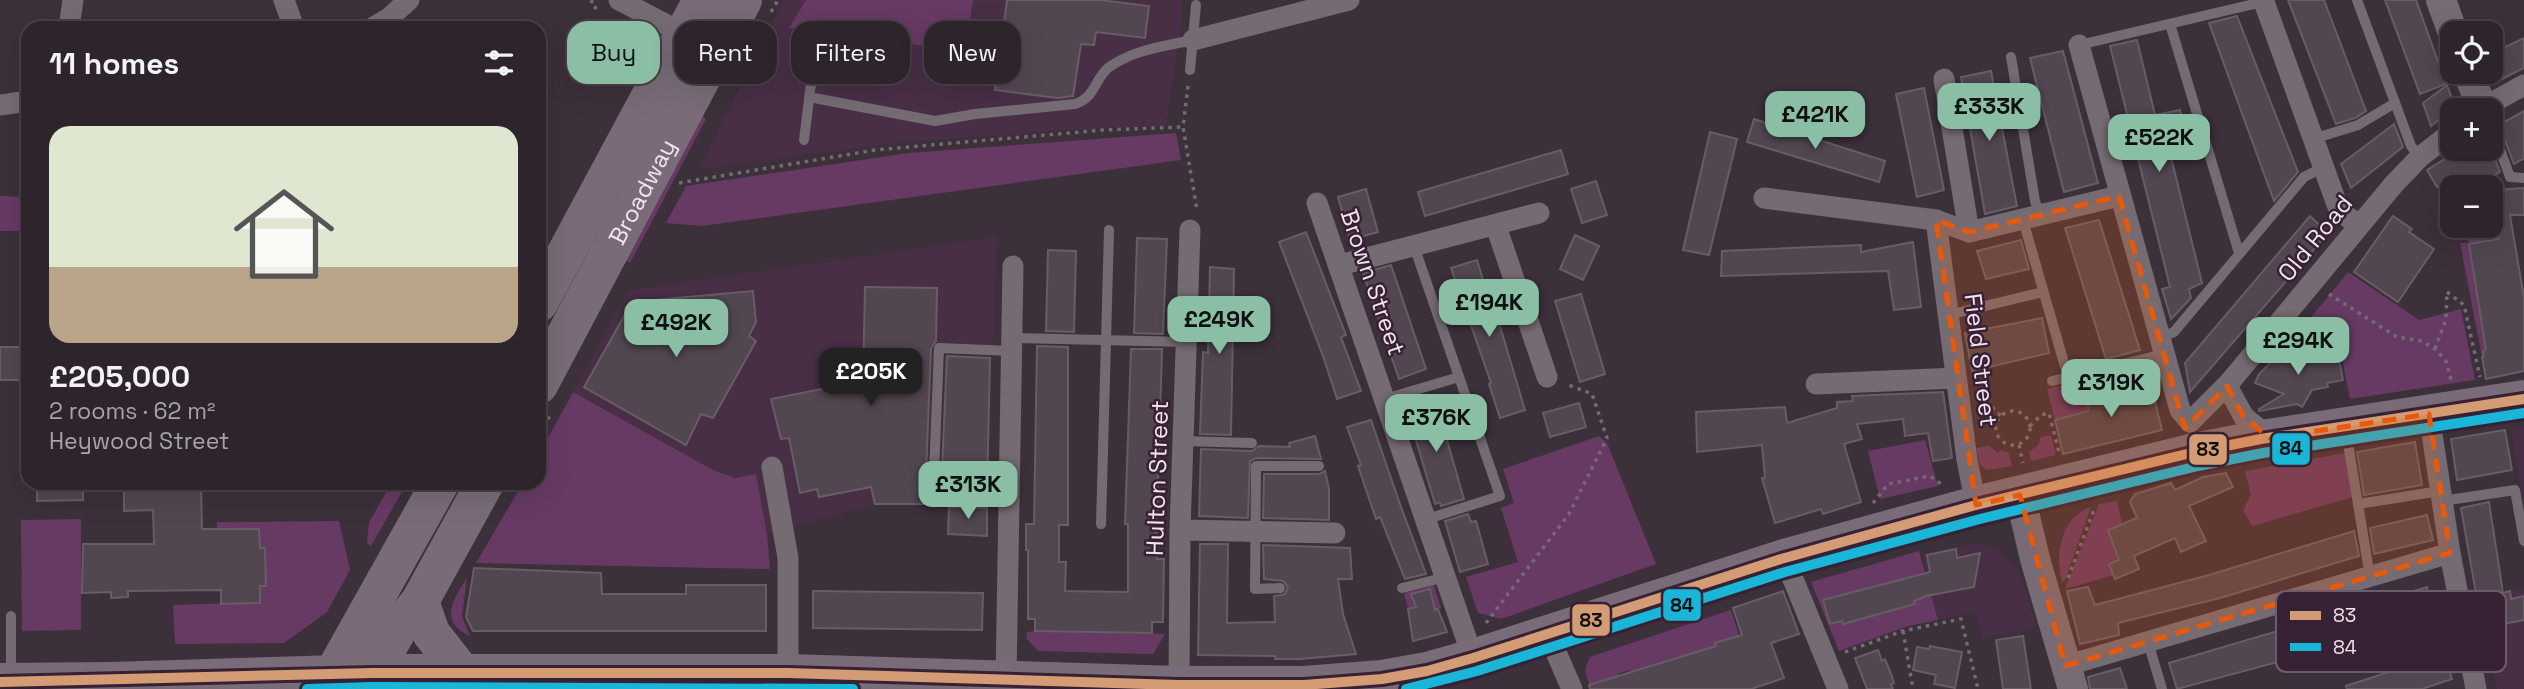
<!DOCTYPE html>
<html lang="en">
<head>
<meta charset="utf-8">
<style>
	body { margin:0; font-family:"Space Grotesk",sans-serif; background:#393038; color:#f1f3f6; height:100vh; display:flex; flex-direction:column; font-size:26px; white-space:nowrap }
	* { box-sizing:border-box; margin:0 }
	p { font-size:23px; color:#a7a4a9 }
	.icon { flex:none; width:38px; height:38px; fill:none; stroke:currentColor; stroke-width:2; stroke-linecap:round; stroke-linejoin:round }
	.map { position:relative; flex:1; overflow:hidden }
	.side { position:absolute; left:21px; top:21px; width:525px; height:469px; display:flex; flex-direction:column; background:#2d242c; border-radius:21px; box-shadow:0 7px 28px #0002,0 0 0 2px #484148 }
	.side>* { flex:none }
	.top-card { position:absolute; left:567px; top:21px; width:665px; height:63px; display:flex; gap:14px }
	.controls { position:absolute; left:2440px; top:21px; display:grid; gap:14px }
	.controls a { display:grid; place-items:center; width:63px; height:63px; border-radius:14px; background:#2d242c; box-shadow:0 7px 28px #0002,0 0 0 2px #484148; font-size:35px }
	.price { position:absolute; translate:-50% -60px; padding:0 16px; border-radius:14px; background:#8abfa5; color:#111; font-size:23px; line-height:46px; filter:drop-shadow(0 2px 4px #0008) }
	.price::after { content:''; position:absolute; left:50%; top:42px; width:21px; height:16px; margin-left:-10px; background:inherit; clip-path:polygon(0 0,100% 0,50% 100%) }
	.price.active { background:#222; color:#fff }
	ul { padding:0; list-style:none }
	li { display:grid; align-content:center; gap:14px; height:371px; padding:0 28px }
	li span { display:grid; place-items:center; height:217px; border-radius:21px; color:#555 }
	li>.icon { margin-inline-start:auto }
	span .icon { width:126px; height:126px; fill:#fffc; stroke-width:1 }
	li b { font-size:30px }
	h2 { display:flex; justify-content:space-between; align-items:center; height:84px; padding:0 28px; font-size:30px }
	.pill { padding:0 24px; border-radius:21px; background:#2d242c; box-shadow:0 7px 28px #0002,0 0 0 2px #484148; font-size:24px; line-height:63px }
	.pill.active { background:#8abfa5; color:#111 }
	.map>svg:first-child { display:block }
	.built { fill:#482f46 }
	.green { fill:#673a64; fill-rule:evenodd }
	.building { fill:#524751; stroke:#675d66; stroke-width:2 }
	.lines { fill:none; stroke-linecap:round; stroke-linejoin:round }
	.path { stroke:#746b72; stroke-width:3.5; stroke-dasharray:3.5 5; stroke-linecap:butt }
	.lane { stroke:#756b73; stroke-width:10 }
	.street { stroke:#756b73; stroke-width:21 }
	.secondary { stroke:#776b76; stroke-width:30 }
	.highway { stroke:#796c78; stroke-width:38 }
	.bus-1-casing { stroke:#372135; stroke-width:16 }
	.bus-2-casing { stroke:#372135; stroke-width:16 }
	.bus-1 { stroke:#d39c74; stroke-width:10 }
	.bus-2 { stroke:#1ab6d8; stroke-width:10 }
	.marked { fill:#e8590c; fill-opacity:0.2; stroke:#e8590c; stroke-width:5; stroke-dasharray:14 9; stroke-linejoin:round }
	.labels { text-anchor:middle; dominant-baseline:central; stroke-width:5; stroke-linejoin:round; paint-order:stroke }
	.street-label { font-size:24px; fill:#f2e3f0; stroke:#372135 }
	.key { fill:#372135; stroke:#6f5b6d; stroke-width:2 }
	.key-label { font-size:19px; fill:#f2e3f0 }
	.line-badge { stroke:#372135; stroke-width:2.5 }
	.pale-badge-label { font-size:19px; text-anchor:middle; font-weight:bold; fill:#111 }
</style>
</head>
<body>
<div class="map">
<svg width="2524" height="689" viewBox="0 0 2524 689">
	<rect width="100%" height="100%" fill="#3c303b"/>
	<g class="built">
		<polygon points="784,0 1182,0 1182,20 1166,126 1102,128 899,142 699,169"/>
		<polygon points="997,237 993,345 936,344 929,504 875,504 767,534 756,474 735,478 713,470 573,392 628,291"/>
		<polygon points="2511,428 2524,428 2524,507 2520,483"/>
		<polygon points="1975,543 1997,549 2016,568 2025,588 2036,627 1983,638 1975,612 1938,620 1923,554"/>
		<polygon points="2524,589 2524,689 2497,689 2476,598"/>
	</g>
	<g class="green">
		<polygon points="806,0 973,0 965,51 789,28"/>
		<polygon points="696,113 706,119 630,263 625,260"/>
		<polygon points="1176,133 1181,160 702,226 666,223 686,186 909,153"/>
		<polygon points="0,196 28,197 28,231 0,231"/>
		<polygon points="2497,208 2496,239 2469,244 2471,256 2488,267 2472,269 2476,289 2494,302 2478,305 2482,328 2492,349 2483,351 2484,356 2482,357 2460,243 2469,243 2463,226 2490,226 2490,209"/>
		<polygon points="2348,272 2419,320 2461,309 2475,380 2350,399 2342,358 2327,348 2326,351 2330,354 2317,360 2316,354 2311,355 2310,350 2303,351 2291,342"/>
		<polygon points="2114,372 2121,398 2107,401 2100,376"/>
		<polygon points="2088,378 2094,401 2087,403 2089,411 2055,420 2047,389"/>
		<polygon points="573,392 713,470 735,478 756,474 767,534 770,569 476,563 523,483 539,483 539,454"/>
		<polygon points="2051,435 2056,455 2031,461 2029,452 2038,445 2041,437"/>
		<polygon points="1599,436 1607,443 1656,564 1501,619 1478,613 1466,577 1518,562 1501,508 1514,503 1503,469"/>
		<polygon points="1925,440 1938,486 1880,499 1868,451"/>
		<polygon points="1989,446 1998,453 2000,450 2009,453 2012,466 1987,470 1980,465 1976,448"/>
		<polygon points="2345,453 2353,497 2252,526 2243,510 2251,495 2245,471"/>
		<polygon points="391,483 407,483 371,546 367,543 369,523"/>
		<polygon points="2117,501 2122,524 2108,530 2119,560 2110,564 2114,575 2065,589 2099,504"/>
		<path d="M2091,507l-26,73 -3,2c-7,-27 -2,-65 29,-75z"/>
		<polygon points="81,519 81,630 22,631 21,520"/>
		<polygon points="339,521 350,570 327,612 284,643 175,644 173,605 260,602 260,586 266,585 265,548 260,548 259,529 217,529 217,522"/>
		<path d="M1919,551l19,69 -30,6 -69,25 -28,-69zM1920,574l6,23 -12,4 1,4 -72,19 -1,-3 -12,2 -6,-23z"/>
		<path d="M467,578l-5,38 8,20c-32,-14 -17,-37 -3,-58z"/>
		<polygon points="1434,585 1441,608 1435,610 1433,602 1408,609 1404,593"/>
		<path d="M1731,610l25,79h-13l-17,-49 -10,3v3l-85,26 -1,-2 -13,4 4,15h-29c-7,-13 -9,-19 -2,-32z"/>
		<polygon points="1035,631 1165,634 1153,654 1146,654 1038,651 1026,638 1027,632"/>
	</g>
	<g class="building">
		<polygon points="1007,0 1100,0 1149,6 1145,38 1096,32 1094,45 1081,44 1073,96 1058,98 995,90"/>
		<polygon points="2288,0 2324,0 2366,111 2355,118 2336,124"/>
		<polygon points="2385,0 2416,0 2446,84 2420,94"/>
		<polygon points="2237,16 2298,172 2274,201 2209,23"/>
		<polygon points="2524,38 2524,68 2496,82 2490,64 2490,54"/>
		<polygon points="2137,40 2155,115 2180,110 2187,140 2168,145 2202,283 2189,289 2191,298 2171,319 2162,289 2170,287 2110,46"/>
		<polygon points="2063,51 2098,183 2064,192 2030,58"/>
		<polygon points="1991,71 2017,206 1985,214 1961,77"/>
		<polygon points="2447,85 2455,107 2431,126 2423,103"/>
		<polygon points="1924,88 1944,190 1917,197 1896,94"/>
		<polygon points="2524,111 2524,158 2514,164 2499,125"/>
		<polygon points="1754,119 1885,161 1879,182 1747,142"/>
		<polygon points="2394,124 2403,147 2351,188 2341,164"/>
		<polygon points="1710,132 1737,139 1709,255 1683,250"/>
		<polygon points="2490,146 2500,172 2472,187 2443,187 2442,185 2437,187 2427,170 2461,149 2490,149"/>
		<polygon points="1561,150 1568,174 1425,216 1418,192"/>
		<polygon points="1596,181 1607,215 1582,223 1571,189"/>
		<polygon points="2524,188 2524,215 2510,215 2524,298 2524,371 2486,379 2482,357 2484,356 2483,351 2486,350 2469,244 2498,239 2496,190"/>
		<polygon points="1366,189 1378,232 1350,240 1338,197"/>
		<polygon points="2310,216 2328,233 2190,392 2185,363"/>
		<polygon points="2393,216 2412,229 2409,232 2434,249 2398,302 2354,272"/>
		<polygon points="2099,220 2140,350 2106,359 2065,228"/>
		<polygon points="1306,232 1346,335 1341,337 1361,391 1337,399 1323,356 1279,242"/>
		<polygon points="1575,235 1599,246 1583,280 1560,269"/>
		<polygon points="1137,238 1167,239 1163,334 1134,333"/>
		<polygon points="2021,240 2029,269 1986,279 1977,251"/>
		<polygon points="1913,242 1921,307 1894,310 1888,271 1721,276 1722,251 1861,245 1861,252"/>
		<polygon points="1048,250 1076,251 1074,332 1046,331"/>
		<polygon points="1477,260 1494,317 1497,316 1525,410 1500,418 1489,384 1491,383 1451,268"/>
		<polygon points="1391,265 1426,369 1399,379 1363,273"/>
		<polygon points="1210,267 1234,269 1231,435 1200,434 1203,352 1208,353"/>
		<polygon points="865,287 937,288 936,341 931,348 925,499 927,504 875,504 871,487 819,497 817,489 800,493 789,438 781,439 771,399 863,381"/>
		<polygon points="753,291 756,322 749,336 756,341 713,418 701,414 686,445 584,387 632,302"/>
		<polygon points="1581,294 1605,374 1580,382 1555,301"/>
		<polygon points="2042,318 2049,353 1972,371 1965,333"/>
		<polygon points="1037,346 1068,347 1068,525 1059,525 1059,562 1066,562 1065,591 1128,592 1128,524 1125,524 1131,349 1162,349 1156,550 1157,559 1164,559 1163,622 1152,622 1152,633 1035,631 1035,619 1028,619 1028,550 1026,550 1026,524 1034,524"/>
		<rect x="0" y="347" width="28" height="33"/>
		<polygon points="2310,350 2311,355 2316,354 2317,357 2330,354 2339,359 2343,380 2327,383 2328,387 2312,390 2302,407 2297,404 2259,411 2259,409 2284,394 2255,383 2259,374 2280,353"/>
		<polygon points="947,356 990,358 987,492 941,491"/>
		<polygon points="2150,382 2162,430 2063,454 2055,420 2089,411 2087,402 2094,401 2092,396"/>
		<polygon points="1943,392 1952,458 1933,461 1928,433 1905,436 1903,419 1857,424 1862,439 1844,444 1861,502 1823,514 1821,509 1775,523 1762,478 1765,478 1762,445 1697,452 1696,412 1785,407 1787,423 1837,408 1837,402 1853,401 1852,396"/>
		<polygon points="1436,402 1464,499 1441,506 1440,502 1435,504 1407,410"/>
		<polygon points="1579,403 1586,427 1550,437 1543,413"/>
		<polygon points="1371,420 1401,507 1426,574 1405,579 1380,517 1376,519 1358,466 1361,465 1347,427"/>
		<polygon points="2505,430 2512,470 2457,480 2451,439"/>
		<polygon points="1315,436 1321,459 1256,458 1250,461 1248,518 1199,516 1201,449 1252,451 1259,446 1290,447 1289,443"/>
		<polygon points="2415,442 2422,485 2364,495 2357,452"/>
		<polygon points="1325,471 1329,488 1329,520 1263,518 1264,474 1319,474"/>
		<polygon points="2226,473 2233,487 2189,506 2206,541 2181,552 2175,538 2134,556 2139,569 2115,579 2109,564 2119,560 2108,530 2137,518 2130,502 2135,494 2171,483 2175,490 2203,477"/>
		<polygon points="37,483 83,483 83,500 37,501"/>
		<polygon points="124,483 201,483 202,529 259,529 260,548 265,548 266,586 260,586 260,603 221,604 221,590 128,591 128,597 111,598 111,592 82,593 83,544 154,544 153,510 124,511"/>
		<polygon points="2489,502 2503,593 2510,591 2511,599 2524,596 2524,620 2482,628 2461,508"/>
		<polygon points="949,507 987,508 987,536 948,534"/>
		<polygon points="1468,514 1471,522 1476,521 1488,564 1460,572 1445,521"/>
		<polygon points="2427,515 2433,540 2374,554 2370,528"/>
		<polygon points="2354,531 2359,556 2220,598 2118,623 2119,635 2080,644 2067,591 2088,587 2095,605 2209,575"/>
		<polygon points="1200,544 1228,544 1227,623 1275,622 1274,596 1285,594 1288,587 1283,581 1264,579 1263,545 1350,548 1352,579 1338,579 1343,614 1356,654 1300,659 1275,659 1275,656 1198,655"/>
		<polygon points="1956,549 1957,558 1980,553 1974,587 1926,596 1914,601 1915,604 1843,624 1842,621 1830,624 1823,600 1930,572 1927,555"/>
		<polygon points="474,568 601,573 602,594 686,594 686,585 766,585 766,631 473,631 466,617"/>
		<polygon points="2427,587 2438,619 2177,689 2169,663"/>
		<polygon points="1430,589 1435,610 1438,609 1447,632 1413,641 1408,609 1416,607 1411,594"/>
		<polygon points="813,591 983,593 982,630 813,628"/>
		<polygon points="1783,591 1799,634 1771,643 1784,678 1751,689 1590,689 1589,685 1716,646 1715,643 1742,635 1733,608"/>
		<polygon points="2023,636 2031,689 2003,689 1996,640"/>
		<polygon points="1930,646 1962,652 1955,688 1934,684 1936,675 1913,670 1917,647 1929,649"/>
		<polygon points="1878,650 1882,661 1885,659 1890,671 1894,683 1891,684 1893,689 1867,689 1855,658"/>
		<polygon points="2444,654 2452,679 2422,689 2347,689 2346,686"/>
		<polygon points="2120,668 2127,689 2090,689 2088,677"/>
	</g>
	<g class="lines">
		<g class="path">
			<polyline points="592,0 591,5 601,11"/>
			<polyline points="771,12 778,0"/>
			<polyline points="1188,86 1183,127 1197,210"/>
			<polyline points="679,183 875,150 1103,130 1183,127"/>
			<polyline points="2447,292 2464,305 2480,377"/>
			<polyline points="2329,294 2397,337 2422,341 2435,349 2446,361 2451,380"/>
			<polyline points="2435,349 2446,319 2447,292"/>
			<polyline points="1980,395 2001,416"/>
			<circle cx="2013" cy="428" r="17"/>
			<polyline points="2030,426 2041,415 2049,413 2060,456"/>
			<polyline points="539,434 552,412"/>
			<polyline points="2019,445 2023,463"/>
			<polyline points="1873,503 1888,484 1930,476 1941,484"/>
			<polyline points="2068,578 2095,507"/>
			<polyline points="1486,623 1569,514 1607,438 1592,394 1566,384"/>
			<polyline points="1903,631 1913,689"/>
			<polyline points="1845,652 1903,631 1961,619 1978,689"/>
		</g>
		<g class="lane">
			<polyline points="2357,0 2411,146 2420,157"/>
			<polyline points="2170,24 2239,253"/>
			<polyline points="2079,45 2267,1"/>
			<polyline points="2011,57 2035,201 2040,215"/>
			<polyline points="1190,70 1196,5"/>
			<path d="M809,97l126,24 40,-7 100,-10c21,-7 19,-24 33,-36 24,-18 57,-22 85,-28"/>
			<polyline points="2490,122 2510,177 2524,178"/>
			<polyline points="2313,139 2358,125 2395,103"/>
			<polyline points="804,140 817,35"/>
			<polyline points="2023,220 2068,377"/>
			<polyline points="1414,246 1500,496 1427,519"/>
			<polyline points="1948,315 2043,292"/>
			<polyline points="1012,338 1187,342"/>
			<polyline points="2159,338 2174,332 2304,177 2324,167"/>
			<polyline points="2052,381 2164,354"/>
			<polyline points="1385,399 1459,377"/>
			<polyline points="2346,431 2370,577"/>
			<polyline points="1183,441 1252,443"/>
			<polyline points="1009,500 933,499 939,348 1012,351"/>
			<polyline points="2442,501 2515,490 2524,541"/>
			<polyline points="2358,504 2440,491"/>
			<polyline points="1101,524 1109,230"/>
			<polyline points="1280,588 1255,589 1256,466 1319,466"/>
			<polyline points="1402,588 1446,577"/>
			<polyline points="11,616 11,676"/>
			<polyline points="2148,642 2162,689"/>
		</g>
		<g class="street">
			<polyline points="284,0 294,28"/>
			<polyline points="619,0 692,38"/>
			<polyline points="2264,2 2339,210 2359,226"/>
			<polyline points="69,28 73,0"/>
			<polyline points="372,28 389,18 409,0"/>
			<polyline points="1193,40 1349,0"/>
			<polyline points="2079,45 2180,410 2190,422"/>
			<polyline points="1944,79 1969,232"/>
			<polyline points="0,105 28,101"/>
			<polyline points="2479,110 2524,85"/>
			<polyline points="1764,198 1936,220 1969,232 2119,196"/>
			<polyline points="1317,203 1473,658"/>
			<polyline points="1936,220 1967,460 1976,505"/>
			<polyline points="1496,226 1547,377"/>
			<polyline points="1340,265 1539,213"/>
			<polyline points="1816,384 1956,378"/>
			<polyline points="2227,386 2244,417 2270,438"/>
			<polyline points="2429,414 2450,553 2476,689"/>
			<polyline points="2190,422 2229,383 2394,184 2420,157 2452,132"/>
			<polyline points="772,467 788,558 788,673"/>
			<polyline points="1180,530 1335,533"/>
			<polyline points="1781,559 1793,579 1838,689"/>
			<polyline points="1548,634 1572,689"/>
			<polyline points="2065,666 2450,553"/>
			<polyline points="1006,678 1013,266"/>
			<polyline points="1179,685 1180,530 1190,230"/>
		</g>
		<g class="secondary">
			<polyline points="2441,0 2453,33"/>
			<polyline points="2468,72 2482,108"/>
			<polyline points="2020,495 2035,559 2073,689"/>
		</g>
		<g class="highway">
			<polyline points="539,303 702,0"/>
			<path id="s1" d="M539,385l204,-385"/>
			<polyline points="420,601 431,633 463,674"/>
			<polyline points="373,673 400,626 420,601 485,483"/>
			<polyline points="333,674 440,483"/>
			<polyline points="0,682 110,681 373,673 788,673 1179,685 1304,685 1382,679 1427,671 1473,658 1781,559 1976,505 2195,452 2261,439 2524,399"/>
		</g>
		<g class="bus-1-casing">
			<polyline id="bus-1" points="0,682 373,673 788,673 1179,685 1304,685 1382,679 1427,671 1473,658 1781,559 1976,505 2195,452 2261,439 2524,399"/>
		</g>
		<g class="bus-2-casing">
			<g id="bus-2">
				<polyline points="307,689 373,687 853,689"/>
				<polyline points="1406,689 1477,671 1785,572 1980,519 2198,466 2263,453 2524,413"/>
			</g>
		</g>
		<use href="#bus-1" class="bus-1"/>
		<use href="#bus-2" class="bus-2"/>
	</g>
	<path class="marked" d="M2119,196l66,232 42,-42 17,31 26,21 159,-24 21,139 -385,113 -45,-171 -44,10 -40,-285 33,12z"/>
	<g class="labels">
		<g class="street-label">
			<text stroke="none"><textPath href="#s1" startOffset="219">Broadway</textPath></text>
			<text transform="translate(2315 238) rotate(-51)">Old Road</text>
			<text transform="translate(1373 282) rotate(71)">Brown Street</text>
			<text transform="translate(1981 360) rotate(83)">Field Street</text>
			<text transform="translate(1157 478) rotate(-88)">Hulton Street</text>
		</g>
	</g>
	<rect x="2276" y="591" width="230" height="81" rx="10" class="key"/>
	<rect x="2290" y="611" width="31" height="9" fill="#d39c74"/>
	<rect x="2290" y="643" width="31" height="8" fill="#1ab6d8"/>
	<g class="key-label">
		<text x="2333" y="622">83</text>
		<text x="2333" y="654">84</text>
	</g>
	<g class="line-badge">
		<rect x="2271" y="432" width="40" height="34" rx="7" fill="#1ab6d8"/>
		<rect x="2188" y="433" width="40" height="33" rx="7" fill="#d39c74"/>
		<rect x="1662" y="588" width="40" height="34" rx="7" fill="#1ab6d8"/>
		<rect x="1571" y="603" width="40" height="34" rx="7" fill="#d39c74"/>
	</g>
	<g class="pale-badge-label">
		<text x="2291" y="455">84</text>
		<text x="2208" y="456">83</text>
		<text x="1682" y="612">84</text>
		<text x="1591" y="627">83</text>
	</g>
</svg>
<div class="controls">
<a><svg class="icon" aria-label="locate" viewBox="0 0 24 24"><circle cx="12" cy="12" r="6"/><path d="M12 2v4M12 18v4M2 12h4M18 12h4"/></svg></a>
<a>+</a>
<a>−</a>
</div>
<b class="price" style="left:1989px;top:143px">£333K</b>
<b class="price" style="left:1815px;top:151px">£421K</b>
<b class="price" style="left:2159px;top:174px">£522K</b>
<b class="price" style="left:1489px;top:339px">£194K</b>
<b class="price" style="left:1219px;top:356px">£249K</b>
<b class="price" style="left:676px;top:359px">£492K</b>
<b class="price" style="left:2298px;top:377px">£294K</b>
<b class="price active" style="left:871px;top:408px">£205K</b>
<b class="price" style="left:2111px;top:419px">£319K</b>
<b class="price" style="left:1436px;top:454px">£376K</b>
<b class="price" style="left:968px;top:521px">£313K</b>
<div class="top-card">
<a class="pill active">Buy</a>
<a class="pill">Rent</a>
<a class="pill">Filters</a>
<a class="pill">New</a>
</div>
<section class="side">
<h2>11 homes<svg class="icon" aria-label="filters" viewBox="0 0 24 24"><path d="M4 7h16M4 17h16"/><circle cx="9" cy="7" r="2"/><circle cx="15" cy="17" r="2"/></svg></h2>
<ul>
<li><span style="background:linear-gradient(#dfe7d0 65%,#b9a48a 0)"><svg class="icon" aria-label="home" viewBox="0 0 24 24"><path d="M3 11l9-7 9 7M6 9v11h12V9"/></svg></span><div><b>£205,000</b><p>2 rooms · 62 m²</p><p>Heywood Street</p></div></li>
</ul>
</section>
</div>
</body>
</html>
